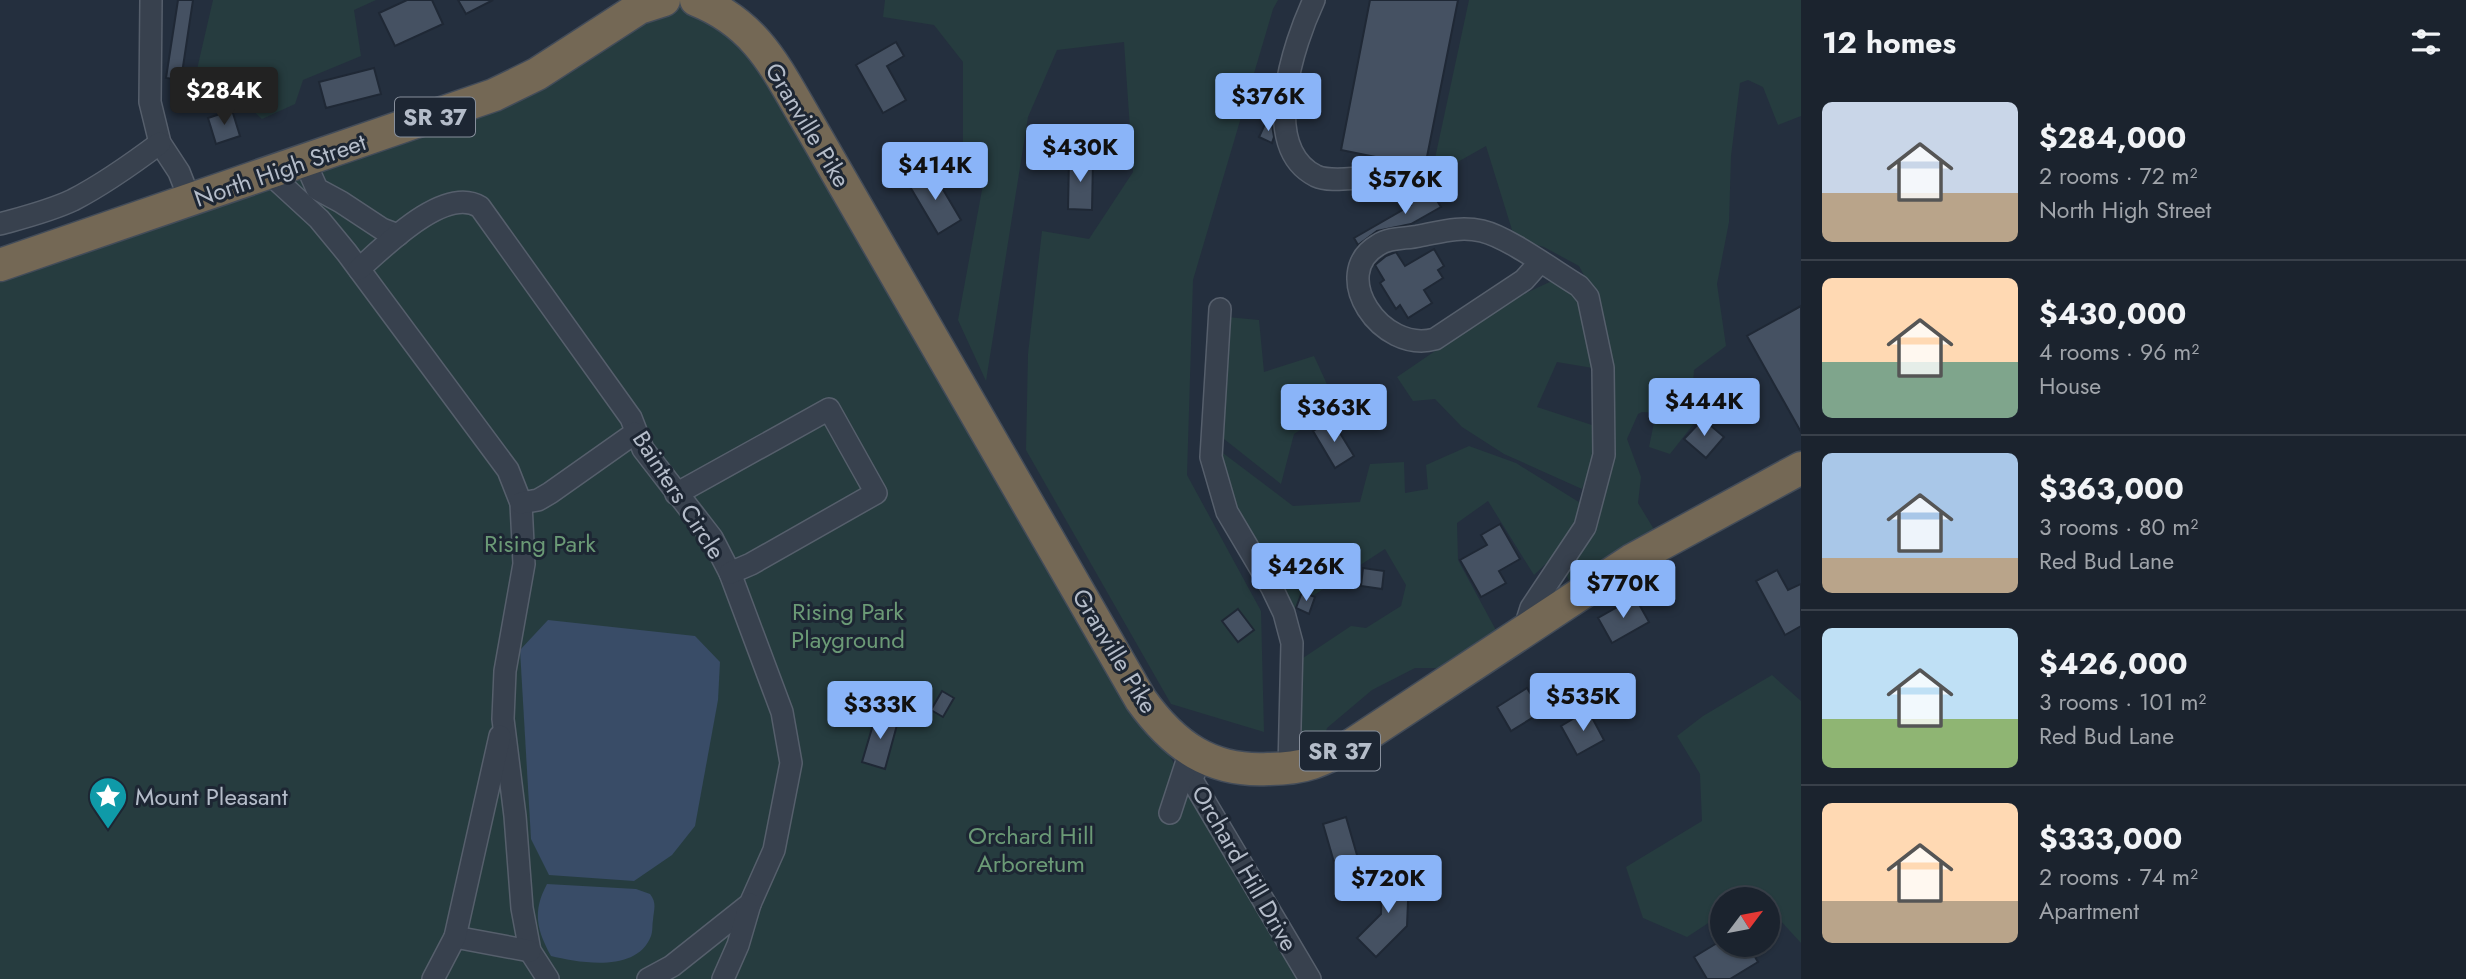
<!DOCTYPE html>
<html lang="en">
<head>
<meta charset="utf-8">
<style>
	body { margin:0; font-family:Jost,sans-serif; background:#242b36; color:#f1f3f6; height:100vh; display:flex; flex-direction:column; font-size:26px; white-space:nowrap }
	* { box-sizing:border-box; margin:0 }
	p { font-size:23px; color:#a0a4aa }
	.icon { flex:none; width:38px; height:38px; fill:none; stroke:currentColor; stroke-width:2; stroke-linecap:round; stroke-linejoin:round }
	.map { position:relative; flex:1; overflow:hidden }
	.details { display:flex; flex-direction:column; background:#1b232e; width:665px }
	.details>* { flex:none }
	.needle { width:46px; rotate:58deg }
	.fabs { position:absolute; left:1710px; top:887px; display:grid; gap:14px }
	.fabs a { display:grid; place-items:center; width:70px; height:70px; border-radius:50%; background:#1b232e; box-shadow:0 2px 5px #0004,0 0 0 2px #39404a; font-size:35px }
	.price { position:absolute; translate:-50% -60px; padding:0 16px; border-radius:7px; background:#8ab4f8; color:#111; font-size:23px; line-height:46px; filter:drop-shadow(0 2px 4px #0008) }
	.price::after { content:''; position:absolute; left:50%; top:42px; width:21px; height:16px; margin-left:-10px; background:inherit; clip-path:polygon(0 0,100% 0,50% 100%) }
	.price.current { background:#222; color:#fff }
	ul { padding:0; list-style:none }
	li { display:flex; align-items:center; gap:21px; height:175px; padding:0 21px }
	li+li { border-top:2px solid #39404a }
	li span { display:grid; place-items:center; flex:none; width:196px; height:140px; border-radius:10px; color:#555 }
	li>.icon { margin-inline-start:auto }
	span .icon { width:84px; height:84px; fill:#fffc; stroke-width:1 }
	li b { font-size:30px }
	h2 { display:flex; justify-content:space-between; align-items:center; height:84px; padding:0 21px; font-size:30px }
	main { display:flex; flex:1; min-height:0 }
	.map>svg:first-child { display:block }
	.green { fill:#263c3f }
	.water { fill:#394c67 }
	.building { fill:#455162; stroke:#1f2835; stroke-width:2 }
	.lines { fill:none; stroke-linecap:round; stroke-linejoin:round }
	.minor-casing { stroke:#565f6c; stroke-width:24 }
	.highway-casing { stroke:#434c59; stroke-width:35 }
	.minor { stroke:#38414e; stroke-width:21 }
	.highway { stroke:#746855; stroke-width:32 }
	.labels { text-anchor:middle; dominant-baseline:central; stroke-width:6; stroke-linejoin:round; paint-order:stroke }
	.shield { fill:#1d2633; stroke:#878f9c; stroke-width:2 }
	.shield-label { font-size:23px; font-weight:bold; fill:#b4bcc9 }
	.street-label { font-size:24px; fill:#b4bcc9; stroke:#1d2633 }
	.park-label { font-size:24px; fill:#6b9a76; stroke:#1d2633 }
	.poi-label { font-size:24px; fill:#b4bcc9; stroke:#1d2633; text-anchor:start }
</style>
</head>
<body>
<main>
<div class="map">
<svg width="1801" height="979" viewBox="0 0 1801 979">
	<rect width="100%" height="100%" fill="#242f3e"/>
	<g class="green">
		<polygon points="213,0 376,0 354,10 361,56 303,80 295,104 262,119 222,83 192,91"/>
		<polygon points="645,0 735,0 1298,979 0,979 0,265 448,113"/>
		<polygon points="885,0 1278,0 1273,9 1193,280 1187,475 1261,611 1264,732 1171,704 1026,450 1028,354 1042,231 1089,239 1133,172 1124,42 1057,50 1028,117 986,381 958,320 984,179 963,142 963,62 934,25 883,17"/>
		<polygon points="1469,0 1801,0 1801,116 1778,125 1763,87 1748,80 1740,83 1731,156 1729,222 1717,284 1726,346 1694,370 1692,397 1703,412 1670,454 1649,447 1656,413 1642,412 1638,414 1627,439 1641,477 1638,503 1655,531 1570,583 1565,572 1607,459 1593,292 1579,266 1544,247 1519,240 1516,233 1512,230 1486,146 1431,177"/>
		<polygon points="1554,280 1578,300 1593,368 1557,362 1537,407 1595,426 1596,451 1582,489 1504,454 1462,427 1435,399 1413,401 1397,377 1507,302"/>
		<polygon points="1227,317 1259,320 1264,372 1314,356 1337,406 1294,434 1281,484 1219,435"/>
		<polygon points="1469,446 1516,463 1582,504 1568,543 1534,575 1488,501 1457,523 1458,560 1498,634 1447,668 1415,668 1372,690 1327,728 1321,748 1294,750 1300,660 1351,626 1366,628 1401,606 1406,585 1385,549 1294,608 1223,487 1219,450 1293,506 1360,502 1370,464 1404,462 1405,493 1428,489 1426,465"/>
		<polygon points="1772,675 1801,701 1801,943 1768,907 1768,900 1761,899 1754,892 1743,899 1722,900 1722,914 1687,937 1643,918 1626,867 1702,821 1700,774 1677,736 1703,716"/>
	</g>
	<g class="water">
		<polygon points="548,620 695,636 720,662 718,700 695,826 672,855 634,881 549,875 531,839 520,650"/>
		<path d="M547,884l89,5 14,5c7,9 4,15 3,26 -1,5 0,11 -2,16 -14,37 -71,27 -100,20 -14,-26 -19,-44 -4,-72z"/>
	</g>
	<g class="building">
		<polygon points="178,0 193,0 181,80 166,78"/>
		<polygon points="407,0 432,0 443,24 395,46 379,13"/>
		<polygon points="458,0 493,0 466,14"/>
		<polygon points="1370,0 1458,0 1425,167 1341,150"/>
		<polygon points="896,42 904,56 887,66 906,100 883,113 856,65"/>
		<polygon points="374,68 381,94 326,108 319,82"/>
		<polygon points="232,110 240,136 216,144 208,118"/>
		<polygon points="1266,122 1272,125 1274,137 1272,143 1259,137"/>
		<polygon points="1069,159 1093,160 1092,210 1068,209"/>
		<polygon points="932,171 961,220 938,234 909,185"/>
		<polygon points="1431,191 1441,207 1411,224 1377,231 1358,245 1354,238 1411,205 1410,203"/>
		<polygon points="1434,249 1444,266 1438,270 1443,278 1424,290 1432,303 1408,318 1400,305 1396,309 1380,283 1384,280 1375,265 1386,256 1396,252 1405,266"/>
		<polygon points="1801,306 1801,432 1747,336"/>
		<polygon points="1703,419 1724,437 1706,458 1684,439"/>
		<polygon points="1332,420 1354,456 1335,468 1313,431"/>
		<polygon points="1500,524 1520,559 1499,571 1506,583 1481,597 1460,560 1487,545 1481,535"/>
		<polygon points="1363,568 1384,571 1382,589 1361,586"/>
		<polygon points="1777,570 1788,590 1801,584 1801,626 1785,635 1756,581"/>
		<polygon points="1302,592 1315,597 1309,614 1296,608"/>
		<polygon points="1635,597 1649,622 1612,643 1598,618"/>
		<polygon points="1238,609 1254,630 1238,642 1222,621"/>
		<polygon points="1527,688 1542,712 1511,731 1497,707"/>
		<polygon points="942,691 954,698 943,717 931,710"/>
		<polygon points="1588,710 1604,740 1577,755 1561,726"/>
		<polygon points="880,713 896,717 894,724 897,725 885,769 862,762 875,718 878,719"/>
		<polygon points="1346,817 1361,869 1338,876 1323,824"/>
		<polygon points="1382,876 1409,877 1407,926 1376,957 1357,938 1381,914"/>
		<polygon points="1722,940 1722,945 1748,945 1758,962 1730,979 1707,979 1694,957"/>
	</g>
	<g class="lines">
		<g class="minor-casing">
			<g id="minor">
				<polyline points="151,0 150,102 160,143 179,172 190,200"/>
				<path d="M1314,0c-20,43 -56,147 2,176 13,6 35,2 49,2"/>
				<polyline points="305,162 317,189 341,202 382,229 398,235"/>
				<polyline points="270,174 319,219 347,253 508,470 521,503 524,564 505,671 503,719 515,816 522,908 530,951 548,979"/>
				<path d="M0,224c25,-7 50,-13 73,-24 31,-16 59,-36 87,-57"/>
				<path d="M359,269c26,-23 86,-84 121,-62l151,211 12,31 69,89 18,35 52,139 9,51 -17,87 -24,54 -78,62 -24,13"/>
				<polyline points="1220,309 1211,457 1227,512 1272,588 1284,613 1292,643 1289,768"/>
				<polyline points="676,494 829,409 876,493 751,564 730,573"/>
				<polyline points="521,503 538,500 550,493 635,433"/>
				<path d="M1524,630l7,-22 54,-81 19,-72 -1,-87 -15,-71 -9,-11c-25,-15 -71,-49 -97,-55 -23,-5 -41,1 -63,5 -13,3 -29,1 -41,9 -50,29 3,109 57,94l89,-59 16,-18"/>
				<polyline points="1200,756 1192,780 1310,979"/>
				<polyline points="1170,813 1188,758"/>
				<polyline points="455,937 530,951"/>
				<polyline points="433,979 455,937 500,736"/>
				<polyline points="723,979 738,945 750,904"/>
			</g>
		</g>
		<g class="highway-casing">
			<g id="highway">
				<path d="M696,0c60,24 79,66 110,119l335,581c33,46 70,72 127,69 15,0 29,-1 44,-6 12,-4 23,-10 35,-15l285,-188 169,-92"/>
				<polyline points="0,265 494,95 537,74 639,8 664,0"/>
			</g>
		</g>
		<use href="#minor" class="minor"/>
		<use href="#highway" class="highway"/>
	</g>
	<defs>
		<g id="sight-pin" transform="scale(2.0125)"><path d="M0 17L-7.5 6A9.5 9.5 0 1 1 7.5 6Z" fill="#0f9aa8" stroke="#1d2633"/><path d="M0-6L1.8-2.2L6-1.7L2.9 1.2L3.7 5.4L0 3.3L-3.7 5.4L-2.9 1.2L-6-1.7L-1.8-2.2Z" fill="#fff"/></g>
	</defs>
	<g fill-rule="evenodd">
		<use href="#sight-pin" x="108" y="796"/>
	</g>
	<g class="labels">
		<g class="shield">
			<rect x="395" y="97.5" width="80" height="39" rx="5"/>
			<rect x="1300" y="731.5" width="80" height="39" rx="5"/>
		</g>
		<g class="shield-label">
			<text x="435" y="117">SR 37</text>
			<text x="1340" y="751">SR 37</text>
		</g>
		<g class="street-label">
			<text transform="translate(808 125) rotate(59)">Granville Pike</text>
			<text transform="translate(280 170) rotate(-19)">North High Street</text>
			<text transform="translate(679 495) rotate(57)">Bainters Circle</text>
			<text transform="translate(1115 651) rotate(59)">Granville Pike</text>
			<text transform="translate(1245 868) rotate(60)">Orchard Hill Drive</text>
		</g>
		<g class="park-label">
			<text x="540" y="543">Rising Park</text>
			<text x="848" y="611">Rising Park<tspan x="848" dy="28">Playground</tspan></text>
			<text x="1031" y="835">Orchard Hill<tspan x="1031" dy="28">Arboretum</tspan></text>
		</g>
		<g class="poi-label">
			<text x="135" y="796">Mount Pleasant</text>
		</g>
	</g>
</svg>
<div class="fabs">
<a><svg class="needle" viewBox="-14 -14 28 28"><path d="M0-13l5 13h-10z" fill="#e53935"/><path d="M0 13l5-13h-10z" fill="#a0a4aa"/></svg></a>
</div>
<b class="price current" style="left:224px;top:127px">$284K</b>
<b class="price" style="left:1268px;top:133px">$376K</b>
<b class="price" style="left:1080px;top:184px">$430K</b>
<b class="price" style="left:935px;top:202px">$414K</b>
<b class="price" style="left:1405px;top:216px">$576K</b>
<b class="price" style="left:1704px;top:438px">$444K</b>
<b class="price" style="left:1334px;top:444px">$363K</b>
<b class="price" style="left:1306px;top:603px">$426K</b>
<b class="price" style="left:1623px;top:620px">$770K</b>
<b class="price" style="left:1583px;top:733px">$535K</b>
<b class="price" style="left:880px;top:741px">$333K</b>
<b class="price" style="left:1388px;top:915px">$720K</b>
</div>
<section class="details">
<h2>12 homes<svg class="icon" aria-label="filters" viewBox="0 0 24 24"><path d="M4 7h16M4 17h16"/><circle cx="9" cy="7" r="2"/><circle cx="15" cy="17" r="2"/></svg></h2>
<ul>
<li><span style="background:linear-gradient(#c9d6e8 65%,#b9a48a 0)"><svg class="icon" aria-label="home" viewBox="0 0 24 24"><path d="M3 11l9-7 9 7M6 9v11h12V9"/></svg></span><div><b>$284,000</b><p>2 rooms · 72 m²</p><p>North High Street</p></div></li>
<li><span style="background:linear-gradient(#ffd9b3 60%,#7fa58c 0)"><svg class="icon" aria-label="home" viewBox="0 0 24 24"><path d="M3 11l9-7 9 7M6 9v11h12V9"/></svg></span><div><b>$430,000</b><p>4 rooms · 96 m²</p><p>House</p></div></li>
<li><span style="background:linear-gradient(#a9c7e8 75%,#b9a48a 0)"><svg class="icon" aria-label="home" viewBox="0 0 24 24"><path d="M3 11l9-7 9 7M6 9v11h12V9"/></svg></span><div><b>$363,000</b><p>3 rooms · 80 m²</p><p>Red Bud Lane</p></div></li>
<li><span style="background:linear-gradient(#bfe0f5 65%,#8fb573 0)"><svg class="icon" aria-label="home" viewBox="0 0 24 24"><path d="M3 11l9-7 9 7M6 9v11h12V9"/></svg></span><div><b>$426,000</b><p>3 rooms · 101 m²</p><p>Red Bud Lane</p></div></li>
<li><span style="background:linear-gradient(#ffd9b3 70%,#b9a48a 0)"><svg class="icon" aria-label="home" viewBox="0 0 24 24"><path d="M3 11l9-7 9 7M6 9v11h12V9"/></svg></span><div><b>$333,000</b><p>2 rooms · 74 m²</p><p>Apartment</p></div></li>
</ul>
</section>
</main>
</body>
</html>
